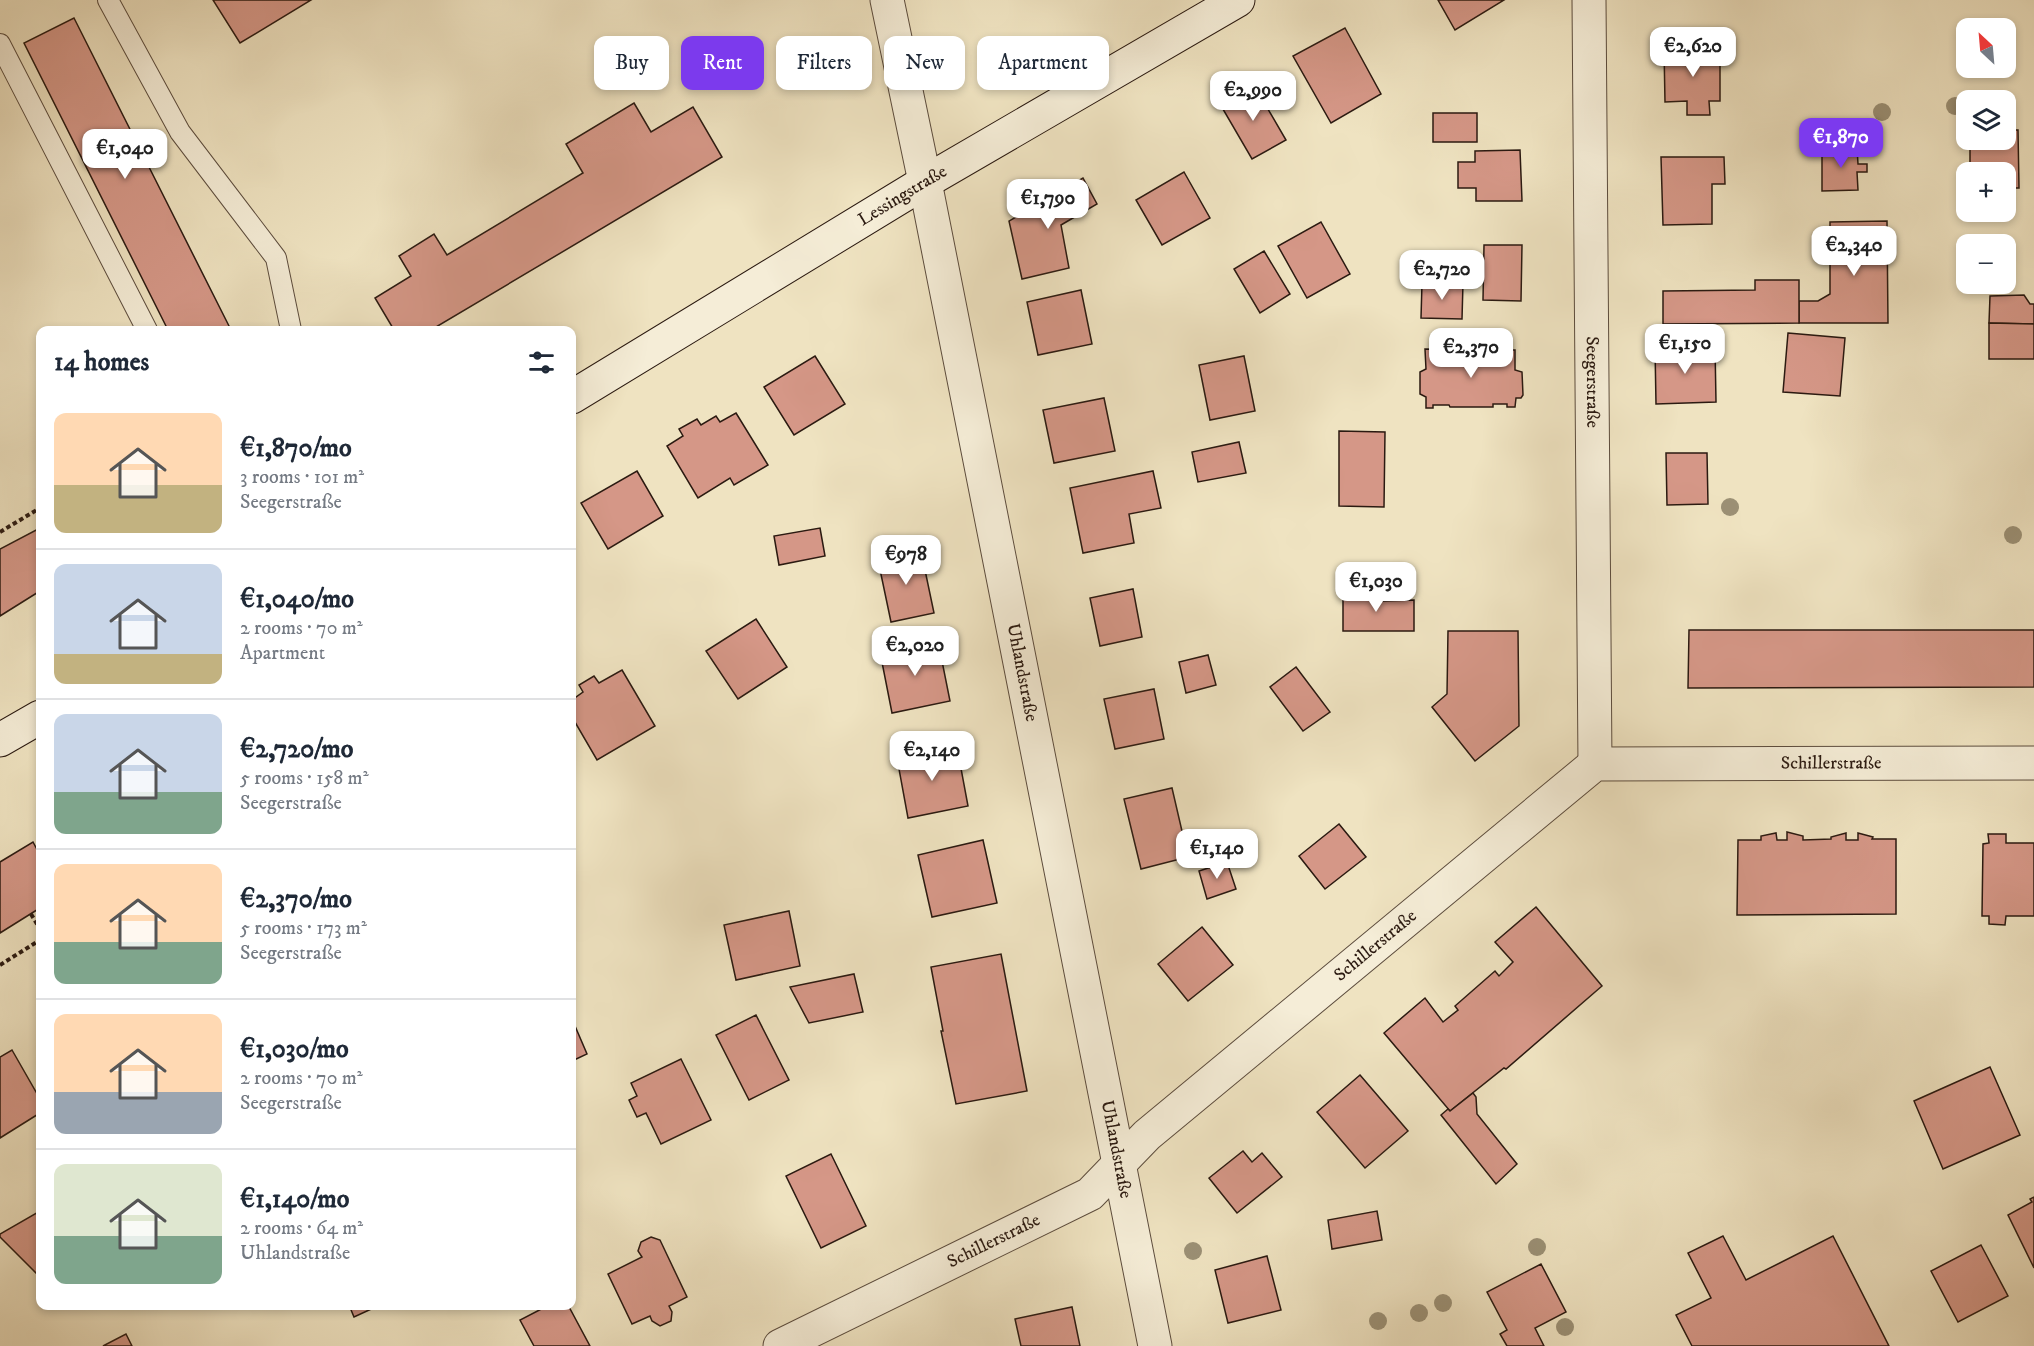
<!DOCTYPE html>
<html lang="en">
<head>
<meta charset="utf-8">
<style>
	body { margin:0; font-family:"IM FELL DW Pica",serif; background:#f6f6f7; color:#1f2937; height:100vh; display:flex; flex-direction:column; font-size:22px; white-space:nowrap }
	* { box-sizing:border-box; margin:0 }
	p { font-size:20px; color:#747a83 }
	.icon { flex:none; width:33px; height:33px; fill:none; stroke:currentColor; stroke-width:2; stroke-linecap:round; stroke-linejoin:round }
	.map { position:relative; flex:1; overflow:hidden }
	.drawer { position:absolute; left:36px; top:326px; width:540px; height:984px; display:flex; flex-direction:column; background:#fff; border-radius:12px; box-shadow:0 3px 9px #0003 }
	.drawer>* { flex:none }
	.top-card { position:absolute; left:594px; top:36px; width:570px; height:54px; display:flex; gap:12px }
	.needle { width:39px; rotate:334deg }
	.tools { position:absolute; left:1956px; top:18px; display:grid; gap:12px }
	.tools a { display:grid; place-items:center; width:60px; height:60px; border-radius:12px; background:#fff; box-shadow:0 3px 9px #0003; font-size:30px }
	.price { position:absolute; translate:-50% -51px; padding:0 14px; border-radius:12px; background:#fff; color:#222; font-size:20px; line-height:39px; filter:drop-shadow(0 2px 3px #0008) }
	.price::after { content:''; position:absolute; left:50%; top:36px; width:18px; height:14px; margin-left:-9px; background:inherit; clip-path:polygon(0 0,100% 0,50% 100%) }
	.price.current { background:#7c3aed; color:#fff }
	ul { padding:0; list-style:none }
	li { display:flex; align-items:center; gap:18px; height:150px; padding:0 18px }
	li+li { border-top:2px solid #e0e1e3 }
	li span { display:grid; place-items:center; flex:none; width:168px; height:120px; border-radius:12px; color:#555 }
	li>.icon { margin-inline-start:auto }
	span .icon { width:72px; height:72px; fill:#fffc; stroke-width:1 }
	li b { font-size:26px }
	h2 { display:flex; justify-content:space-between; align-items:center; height:72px; padding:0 18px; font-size:26px }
	.chip { padding:0 21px; border-radius:12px; background:#fff; box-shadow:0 3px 9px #0003; font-size:21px; line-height:54px }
	.chip.current { background:#7c3aed; color:#fff }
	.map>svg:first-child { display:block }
	.building { fill:#d59787; stroke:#2b1a11; stroke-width:1.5 }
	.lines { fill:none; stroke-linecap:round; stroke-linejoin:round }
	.lane-casing { stroke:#5c4c3d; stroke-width:22 }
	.street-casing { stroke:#5c4c3d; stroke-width:35 }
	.secondary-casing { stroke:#2b1a11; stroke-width:35 }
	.path { stroke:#2b1a11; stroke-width:4; stroke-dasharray:4.5 3; stroke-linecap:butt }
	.lane { stroke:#f5edd7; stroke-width:20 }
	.street { stroke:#f5edd7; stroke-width:33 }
	.secondary { stroke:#f5edd7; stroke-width:33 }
	.tree { fill:#9b9075 }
	.labels { text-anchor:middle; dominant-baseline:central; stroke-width:6; stroke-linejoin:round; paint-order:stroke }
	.street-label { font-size:18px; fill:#2b1a11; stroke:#f5edd7 }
</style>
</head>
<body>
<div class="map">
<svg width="2034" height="1346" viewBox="0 0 2034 1346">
	<rect width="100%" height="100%" fill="#efe3c1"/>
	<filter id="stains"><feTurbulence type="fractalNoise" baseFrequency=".00333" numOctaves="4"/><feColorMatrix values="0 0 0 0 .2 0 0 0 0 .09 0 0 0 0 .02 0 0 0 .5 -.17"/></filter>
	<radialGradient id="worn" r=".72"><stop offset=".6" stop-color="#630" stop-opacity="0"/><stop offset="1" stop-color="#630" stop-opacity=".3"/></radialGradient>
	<g class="building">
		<polygon points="213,0 311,0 240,43"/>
		<polygon points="1438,0 1504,0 1455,30"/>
		<polygon points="74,18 231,330 168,330 24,43"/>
		<polygon points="1345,28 1381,94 1331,123 1293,56"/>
		<polygon points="1664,48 1720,48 1720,101 1709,101 1710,115 1687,115 1687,101 1665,102"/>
		<polygon points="1254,85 1286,140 1252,159 1220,104"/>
		<polygon points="634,103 651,132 693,107 722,157 431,330 394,330 375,298 411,276 399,256 434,234 447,255 583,173 566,144"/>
		<rect x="1433" y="113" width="44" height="29"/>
		<polygon points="2006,130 2018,130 2019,188 2006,188 2006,172 1970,172 1970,140 2006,140"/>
		<polygon points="1857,148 1858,164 1867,164 1867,172 1857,172 1858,190 1822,191 1822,149"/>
		<polygon points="1520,150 1522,201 1476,201 1476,188 1458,188 1458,162 1475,162 1475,151"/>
		<polygon points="1661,157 1724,157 1725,184 1712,184 1712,224 1663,225"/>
		<polygon points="1184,172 1210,218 1162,245 1136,200"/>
		<polygon points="1083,178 1097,204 1061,225 1069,268 1022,279 1009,221"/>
		<polygon points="1887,221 1888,323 1799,323 1799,301 1818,301 1830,294 1830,222"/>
		<polygon points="1321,222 1350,274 1307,298 1278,246"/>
		<polygon points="1484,245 1522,245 1521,301 1483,300"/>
		<polygon points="1264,251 1290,294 1260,313 1234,269"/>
		<polygon points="1755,280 1799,280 1799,323 1663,324 1663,291 1755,290"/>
		<polygon points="1422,283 1463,283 1462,319 1421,318"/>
		<polygon points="1081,290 1092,344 1038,355 1027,302"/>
		<polygon points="2024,295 2030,304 2034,304 2034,324 1989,323 1990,296"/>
		<polygon points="1989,323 2034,324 2034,359 1989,359"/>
		<polygon points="1788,333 1845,338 1840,396 1783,392"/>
		<polygon points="1715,346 1716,402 1656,404 1655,347"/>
		<polygon points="1425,349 1463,350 1463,353 1477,353 1476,350 1515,350 1515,370 1522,372 1523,395 1521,398 1516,398 1515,407 1507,407 1507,404 1493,404 1493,407 1450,407 1449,405 1433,405 1433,408 1426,408 1426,397 1420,394 1420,372 1426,369"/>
		<polygon points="815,356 845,404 794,435 764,387"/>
		<polygon points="1244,356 1255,411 1210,420 1199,365"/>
		<polygon points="1104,398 1115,451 1054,463 1043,410"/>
		<polygon points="736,413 768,465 734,485 730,478 698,498 667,446 683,436 679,429 697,419 701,425 716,416 720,422"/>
		<polygon points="1339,431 1385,432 1384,507 1339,506"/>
		<polygon points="1239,442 1246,473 1198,482 1192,452"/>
		<polygon points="1666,453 1707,453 1708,504 1667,505"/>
		<polygon points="637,471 663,516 608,549 581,503"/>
		<polygon points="1153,471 1161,508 1129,514 1134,543 1083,553 1070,488"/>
		<polygon points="40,528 40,591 0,616 0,549"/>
		<polygon points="820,528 825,556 779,565 774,536"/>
		<polygon points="921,551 934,613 891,622 878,560"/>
		<polygon points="1133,589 1142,637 1100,646 1090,598"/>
		<polygon points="1343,590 1381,590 1381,601 1414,600 1414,631 1343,631"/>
		<polygon points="756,619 787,667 738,699 706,651"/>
		<polygon points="1689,630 2034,630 2034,687 1688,688"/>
		<polygon points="1448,631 1518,631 1519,726 1475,761 1432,707 1447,694"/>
		<polygon points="938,641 950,701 892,713 880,652"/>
		<polygon points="1208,655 1216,685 1186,693 1179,662"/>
		<polygon points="1296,667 1330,712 1303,731 1270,687"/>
		<polygon points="622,670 655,726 597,760 572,717 572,700 583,692 579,685 594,676 599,683"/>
		<polygon points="1154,689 1164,739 1115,749 1104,699"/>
		<polygon points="957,747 968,806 908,818 897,758"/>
		<polygon points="1172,788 1188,857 1141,869 1124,799"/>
		<polygon points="1339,824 1366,857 1325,889 1299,856"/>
		<polygon points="1787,832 1803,836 1803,840 1831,839 1831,837 1846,833 1846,840 1858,840 1858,833 1873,837 1872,839 1896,839 1896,914 1737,915 1738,840 1761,840 1761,836 1776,833 1777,840 1787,840"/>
		<polygon points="1988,834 2006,834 2006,843 2034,843 2034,916 2006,916 2005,925 1989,924 1989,916 1982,916 1983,844 1989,843"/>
		<polygon points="983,840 997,903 932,917 918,855"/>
		<polygon points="33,842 40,855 40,908 0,933 0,862"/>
		<polygon points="1227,862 1236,889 1207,899 1199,871"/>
		<polygon points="1536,907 1602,986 1506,1069 1504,1068 1450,1111 1384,1033 1425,998 1443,1022 1458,1010 1455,1006 1495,971 1499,976 1513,962 1495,942"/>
		<polygon points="789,911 800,966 736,980 724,925"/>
		<polygon points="1202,927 1233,965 1188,1001 1158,964"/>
		<polygon points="1001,954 1027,1091 956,1104 941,1031 943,1031 931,967"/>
		<polygon points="854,974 863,1012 809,1023 790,987"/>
		<polygon points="756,1015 789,1080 749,1100 716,1035"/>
		<polygon points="572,1019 587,1054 572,1061"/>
		<polygon points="12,1050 40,1099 40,1113 0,1138 0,1057"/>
		<polygon points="681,1059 711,1120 661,1144 646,1113 637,1117 629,1100 637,1096 631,1083"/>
		<polygon points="1990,1067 2020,1135 1943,1169 1914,1101"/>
		<polygon points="1360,1075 1408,1131 1365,1168 1317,1112"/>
		<polygon points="1473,1093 1476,1097 1477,1114 1517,1164 1496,1184 1441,1115 1448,1109 1450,1111"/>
		<polygon points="1243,1151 1252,1162 1262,1153 1282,1177 1237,1213 1209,1178"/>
		<polygon points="831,1154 866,1226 821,1248 786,1176"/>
		<polygon points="2034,1197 2034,1268 2008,1215 2032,1202 2030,1199"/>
		<polygon points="40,1211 40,1274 38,1275 0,1237 0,1234"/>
		<polygon points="1377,1211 1382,1240 1332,1249 1328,1220"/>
		<polygon points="1723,1236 1746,1280 1833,1236 1889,1346 1692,1346 1676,1315 1711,1298 1688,1253"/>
		<polygon points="651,1237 660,1240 687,1297 669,1306 672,1312 671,1321 660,1326 652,1321 650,1316 632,1324 608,1274 642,1257 638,1251 641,1242"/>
		<polygon points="1981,1245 2008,1296 1958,1322 1931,1271"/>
		<polygon points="1267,1256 1281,1310 1228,1323 1215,1270"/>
		<polygon points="1541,1264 1566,1312 1535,1328 1544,1346 1507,1346 1500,1334 1507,1330 1487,1292"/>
		<polygon points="349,1305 380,1305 354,1317"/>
		<polygon points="549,1305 568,1305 590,1346 534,1346 520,1320"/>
		<polygon points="1072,1307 1080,1346 1021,1346 1015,1319"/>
		<polygon points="126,1334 132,1346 103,1346"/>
	</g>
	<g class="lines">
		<g class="lane-casing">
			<g id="lane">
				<polyline points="108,0 180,132 276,258 291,330"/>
				<polyline points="0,44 147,330"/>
			</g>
		</g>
		<g class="street-casing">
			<g id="street">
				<path id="s1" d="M887,0l38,182 230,1164"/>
				<path id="s2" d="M1589,0l6,764"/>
				<path id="s3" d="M780,1346l310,-152 57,-59 448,-371 439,-1"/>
			</g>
		</g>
		<g class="secondary-casing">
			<g id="secondary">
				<path id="s4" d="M572,397l353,-215 313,-182"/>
				<polyline points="0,740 40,717"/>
			</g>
		</g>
		<g class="path">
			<polyline points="0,532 40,508"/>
			<polyline points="31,914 40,929"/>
			<polyline points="0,965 40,940"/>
		</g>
		<use href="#lane" class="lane"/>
		<use href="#street" class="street"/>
		<use href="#secondary" class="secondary"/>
	</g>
	<g class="tree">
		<circle cx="1955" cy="106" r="9"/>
		<circle cx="1882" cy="112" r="9"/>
		<circle cx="1730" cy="507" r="9"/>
		<circle cx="2013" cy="535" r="9"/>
		<circle cx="1537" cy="1247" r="9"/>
		<circle cx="1193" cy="1251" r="9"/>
		<circle cx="1443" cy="1303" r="9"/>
		<circle cx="1419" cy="1313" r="9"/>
		<circle cx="1378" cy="1321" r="9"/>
		<circle cx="1565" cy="1327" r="9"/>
	</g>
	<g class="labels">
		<g class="street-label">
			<text stroke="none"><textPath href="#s4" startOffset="387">Lessingstraße</textPath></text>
			<text stroke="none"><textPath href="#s2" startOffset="382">Seegerstraße</textPath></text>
			<text stroke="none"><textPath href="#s1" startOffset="686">Uhlandstraße</textPath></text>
			<text stroke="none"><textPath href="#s3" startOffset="1245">Schillerstraße</textPath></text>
			<text stroke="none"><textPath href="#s3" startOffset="724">Schillerstraße</textPath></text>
			<text stroke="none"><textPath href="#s1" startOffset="1172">Uhlandstraße</textPath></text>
			<text stroke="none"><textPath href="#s3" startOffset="238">Schillerstraße</textPath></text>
		</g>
	</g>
	<rect width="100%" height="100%" filter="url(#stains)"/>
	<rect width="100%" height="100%" fill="url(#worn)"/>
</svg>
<div class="tools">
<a><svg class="needle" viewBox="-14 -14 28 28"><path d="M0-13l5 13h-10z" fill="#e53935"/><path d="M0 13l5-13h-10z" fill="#747a83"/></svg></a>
<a><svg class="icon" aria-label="layers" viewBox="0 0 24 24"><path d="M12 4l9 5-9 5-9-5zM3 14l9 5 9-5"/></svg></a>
<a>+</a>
<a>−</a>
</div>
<b class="price" style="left:1693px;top:78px">€2,620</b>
<b class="price" style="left:1253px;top:122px">€2,990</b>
<b class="price current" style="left:1841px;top:169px">€1,870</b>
<b class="price" style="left:125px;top:180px">€1,040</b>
<b class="price" style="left:1048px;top:230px">€1,790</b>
<b class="price" style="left:1854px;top:277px">€2,340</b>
<b class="price" style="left:1442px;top:301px">€2,720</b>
<b class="price" style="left:1685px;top:375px">€1,150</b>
<b class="price" style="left:1471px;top:379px">€2,370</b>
<b class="price" style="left:906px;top:586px">€978</b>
<b class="price" style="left:1376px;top:613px">€1,030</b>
<b class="price" style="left:915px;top:677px">€2,020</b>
<b class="price" style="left:932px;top:782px">€2,140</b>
<b class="price" style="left:1217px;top:880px">€1,140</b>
<div class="top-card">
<a class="chip">Buy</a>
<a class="chip current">Rent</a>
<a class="chip">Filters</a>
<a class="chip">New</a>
<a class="chip">Apartment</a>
</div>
<section class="drawer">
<h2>14 homes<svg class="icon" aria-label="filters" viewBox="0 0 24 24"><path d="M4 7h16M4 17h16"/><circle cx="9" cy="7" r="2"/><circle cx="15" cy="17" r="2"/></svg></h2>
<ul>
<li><span style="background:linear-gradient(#ffd9b3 60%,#c2b280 0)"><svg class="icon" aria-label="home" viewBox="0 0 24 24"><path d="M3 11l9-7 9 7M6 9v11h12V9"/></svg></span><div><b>€1,870/mo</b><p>3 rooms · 101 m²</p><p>Seegerstraße</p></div></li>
<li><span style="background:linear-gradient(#c9d6e8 75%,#c2b280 0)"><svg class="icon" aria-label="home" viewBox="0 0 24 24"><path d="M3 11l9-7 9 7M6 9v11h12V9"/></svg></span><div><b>€1,040/mo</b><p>2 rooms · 70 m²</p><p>Apartment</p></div></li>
<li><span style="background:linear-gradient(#c9d6e8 65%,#7fa58c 0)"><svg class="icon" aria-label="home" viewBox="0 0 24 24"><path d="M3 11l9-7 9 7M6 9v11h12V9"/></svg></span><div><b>€2,720/mo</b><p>5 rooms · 158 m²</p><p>Seegerstraße</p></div></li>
<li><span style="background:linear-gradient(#ffd9b3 65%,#7fa58c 0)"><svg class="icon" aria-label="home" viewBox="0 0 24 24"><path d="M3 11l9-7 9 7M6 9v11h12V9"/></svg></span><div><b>€2,370/mo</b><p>5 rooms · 173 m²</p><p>Seegerstraße</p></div></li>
<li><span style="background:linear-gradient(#ffd9b3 65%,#9aa5b1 0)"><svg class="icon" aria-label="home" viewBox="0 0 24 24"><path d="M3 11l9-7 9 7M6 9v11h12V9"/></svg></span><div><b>€1,030/mo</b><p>2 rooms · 70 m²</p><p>Seegerstraße</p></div></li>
<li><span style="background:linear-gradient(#dfe7d0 60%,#7fa58c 0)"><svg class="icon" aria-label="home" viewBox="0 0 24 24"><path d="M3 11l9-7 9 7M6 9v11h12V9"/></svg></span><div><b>€1,140/mo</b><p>2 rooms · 64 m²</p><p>Uhlandstraße</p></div></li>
</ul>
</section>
</div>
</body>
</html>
